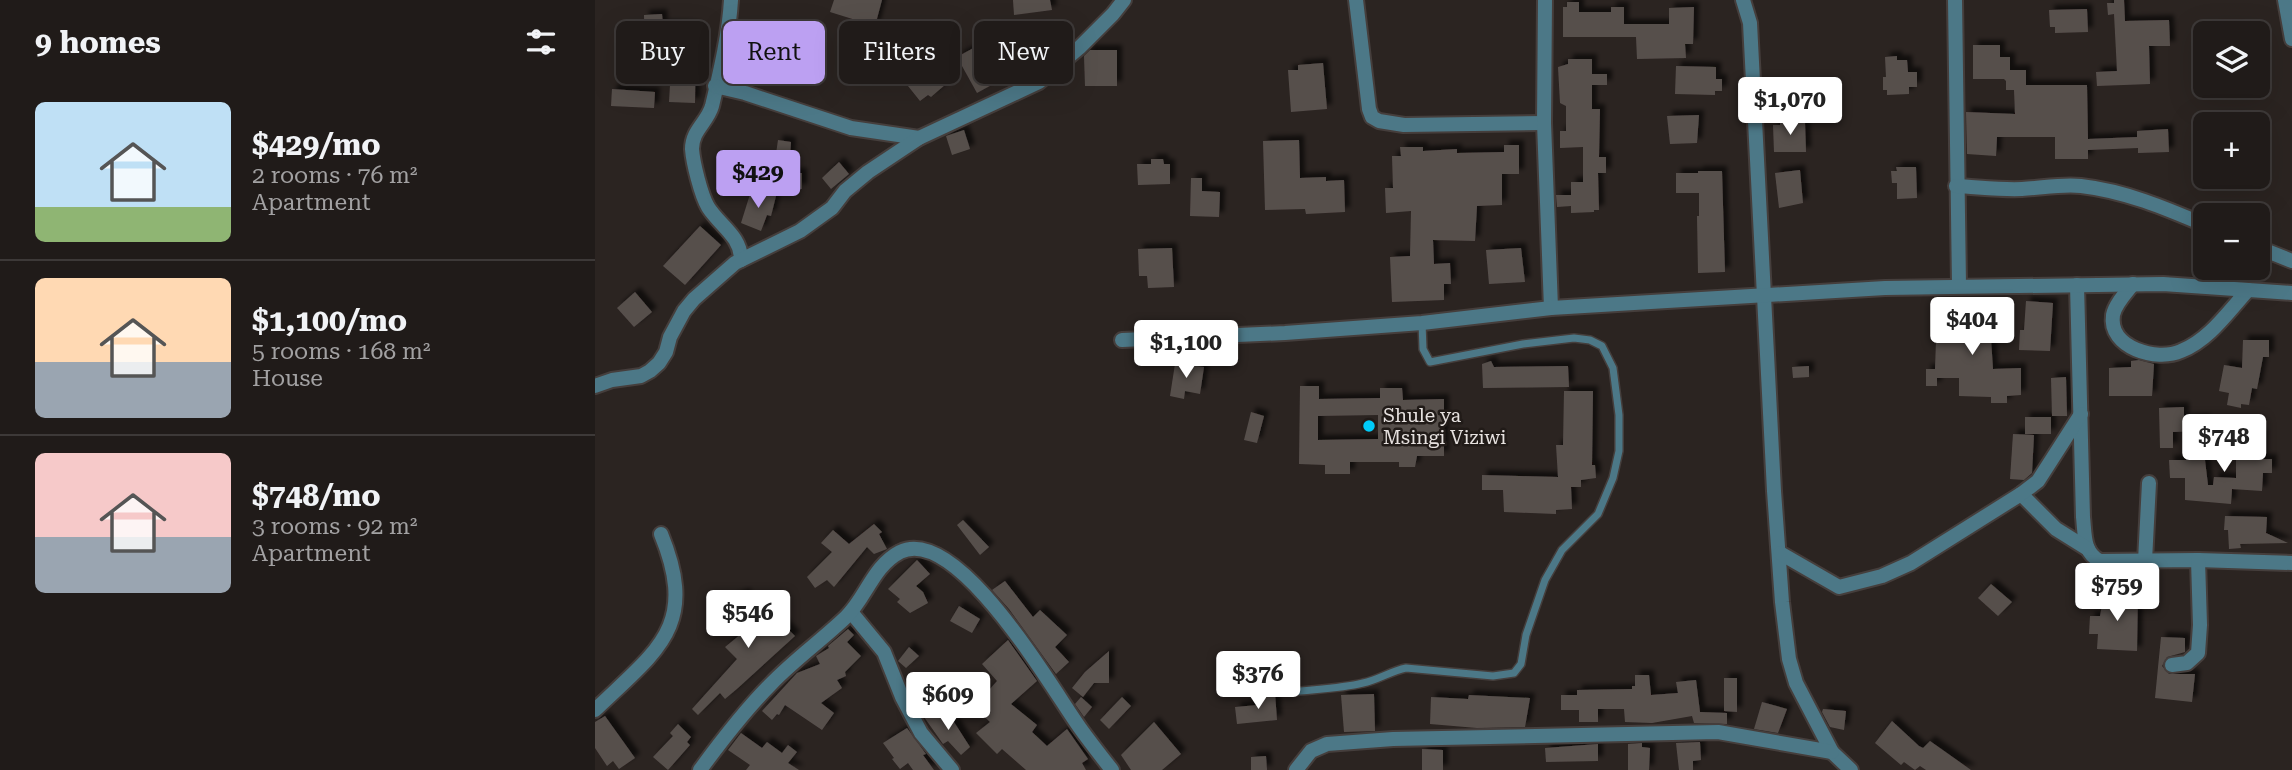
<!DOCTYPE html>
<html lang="en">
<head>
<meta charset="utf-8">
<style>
	body { margin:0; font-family:"Roboto Serif",serif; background:#2d2826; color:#f1f3f6; height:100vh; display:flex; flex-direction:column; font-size:26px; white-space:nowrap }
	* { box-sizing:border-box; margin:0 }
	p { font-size:23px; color:#a2a1a2 }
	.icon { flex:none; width:38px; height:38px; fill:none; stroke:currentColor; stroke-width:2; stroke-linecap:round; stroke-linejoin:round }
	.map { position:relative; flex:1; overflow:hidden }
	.panel { display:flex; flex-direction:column; background:#201b19; width:595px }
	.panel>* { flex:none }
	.banner { position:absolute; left:21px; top:21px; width:665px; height:63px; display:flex; gap:14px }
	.fabs { position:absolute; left:1598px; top:21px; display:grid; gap:14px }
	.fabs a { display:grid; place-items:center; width:77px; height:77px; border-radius:10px; background:#201b19; box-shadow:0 7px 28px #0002,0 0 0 2px #3d3938; font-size:35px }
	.price { position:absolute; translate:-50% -60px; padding:0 16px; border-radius:7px; background:#fff; color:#222; font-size:23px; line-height:46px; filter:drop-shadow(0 2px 4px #0008) }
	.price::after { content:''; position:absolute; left:50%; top:42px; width:21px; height:16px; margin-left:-10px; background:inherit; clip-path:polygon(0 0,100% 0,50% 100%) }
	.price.active { background:#bca0f2; color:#111 }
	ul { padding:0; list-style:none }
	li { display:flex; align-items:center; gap:21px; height:175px; padding:0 35px }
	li+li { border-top:2px solid #3d3938 }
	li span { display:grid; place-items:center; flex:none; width:196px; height:140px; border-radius:10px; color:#555 }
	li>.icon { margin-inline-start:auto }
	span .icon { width:84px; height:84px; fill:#fffc; stroke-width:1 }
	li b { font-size:30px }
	h2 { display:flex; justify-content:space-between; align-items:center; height:84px; padding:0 35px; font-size:30px }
	.chip { padding:0 24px; border-radius:10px; background:#201b19; box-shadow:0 7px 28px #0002,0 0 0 2px #3d3938; font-size:24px; line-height:63px }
	.chip.active { background:#bca0f2; color:#111 }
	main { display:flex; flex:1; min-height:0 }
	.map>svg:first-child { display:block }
	.building { fill:#574f4c; fill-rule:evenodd; filter:url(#shadow) }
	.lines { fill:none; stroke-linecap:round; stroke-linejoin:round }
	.service-casing { stroke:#453e3c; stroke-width:10 }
	.minor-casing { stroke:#453e3c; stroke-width:18 }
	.service { stroke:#4c7887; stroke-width:7 }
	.minor { stroke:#4c7887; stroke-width:14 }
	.poi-dot { fill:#00cbf9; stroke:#211b18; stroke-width:2.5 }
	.labels { text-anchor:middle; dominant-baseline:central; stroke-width:5; stroke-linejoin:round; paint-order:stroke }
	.poi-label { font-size:19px; fill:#e6e1df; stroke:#211b18; text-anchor:start }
</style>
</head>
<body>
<main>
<section class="panel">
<h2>9 homes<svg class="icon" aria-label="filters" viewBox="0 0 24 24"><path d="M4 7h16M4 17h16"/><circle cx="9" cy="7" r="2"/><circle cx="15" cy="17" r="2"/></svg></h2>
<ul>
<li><span style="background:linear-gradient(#bfe0f5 75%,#8fb573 0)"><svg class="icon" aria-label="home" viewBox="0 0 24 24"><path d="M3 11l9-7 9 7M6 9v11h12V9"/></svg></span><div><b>$429/mo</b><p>2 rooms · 76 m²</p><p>Apartment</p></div></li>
<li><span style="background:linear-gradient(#ffd9b3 60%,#9aa5b1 0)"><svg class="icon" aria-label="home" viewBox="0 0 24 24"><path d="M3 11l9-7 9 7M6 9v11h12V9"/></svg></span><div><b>$1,100/mo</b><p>5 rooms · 168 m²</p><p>House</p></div></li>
<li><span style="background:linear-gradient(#f6c9c9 60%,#9aa5b1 0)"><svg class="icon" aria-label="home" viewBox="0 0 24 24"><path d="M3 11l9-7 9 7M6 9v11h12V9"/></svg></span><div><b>$748/mo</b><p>3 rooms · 92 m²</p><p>Apartment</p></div></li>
</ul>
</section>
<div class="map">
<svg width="1697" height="770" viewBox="0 0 1697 770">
	<defs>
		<filter id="shadow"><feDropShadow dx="5" dy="-5" stdDeviation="2" flood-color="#0009"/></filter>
	</defs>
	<rect width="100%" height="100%" fill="#2b2421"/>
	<g class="building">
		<polygon points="239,0 287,0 280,26 235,12"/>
		<polygon points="418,0 455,0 457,10 419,15"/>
		<polygon points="1519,0 1529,0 1530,21 1574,20 1575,46 1554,46 1555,84 1502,86 1501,72 1522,71 1519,14 1513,15 1512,3 1519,3"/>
		<polygon points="972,2 984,2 984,12 1016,12 1016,7 1029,7 1029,24 1074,24 1074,8 1099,7 1098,44 1090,44 1091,58 1042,59 1041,37 968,37 968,7 972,7"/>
		<polygon points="1492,9 1493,32 1460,33 1460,27 1455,27 1454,10"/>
		<polygon points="67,14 68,25 101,26 100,103 74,102 76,68 53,68 53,54 50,55 49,15"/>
		<polygon points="1378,45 1405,45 1405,57 1415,57 1415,70 1431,70 1431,85 1492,85 1493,139 1542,137 1542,131 1573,129 1574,152 1543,153 1543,148 1493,150 1493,159 1460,159 1460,137 1402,137 1401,156 1372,154 1371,112 1420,114 1419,90 1411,90 1411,81 1409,79 1378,79"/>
		<polygon points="382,46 402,82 382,93 362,57"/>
		<polygon points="495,50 522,50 522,86 490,86 489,56"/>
		<polygon points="1302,56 1302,60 1312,60 1313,72 1322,72 1322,87 1314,87 1314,94 1292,95 1292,90 1288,90 1288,77 1291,77 1290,57"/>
		<polygon points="973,59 997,59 997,74 1012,74 1012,85 997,85 997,109 1005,109 1004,157 1011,157 1011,173 1003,173 1004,210 999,210 999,212 976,213 976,206 962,207 961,195 976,195 976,182 988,182 988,147 965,148 965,131 971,131 971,106 965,103 963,67 973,64"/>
		<polygon points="728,63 732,109 696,112 693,70 703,70 703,65"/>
		<polygon points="1081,66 1121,67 1121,79 1127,79 1127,91 1120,91 1120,95 1080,94"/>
		<polygon points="331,71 334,75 340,71 351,84 336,97 333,95 325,101 313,86"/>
		<polygon points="17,89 60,92 59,108 16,106"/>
		<polygon points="1104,115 1102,143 1075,144 1072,116"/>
		<polygon points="1185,122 1210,122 1211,152 1179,152 1178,125 1185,125"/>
		<polygon points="369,130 375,149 357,155 351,136"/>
		<polygon points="183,140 196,142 194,173 207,173 207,189 183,188 183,161 180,161"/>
		<polygon points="704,140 705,178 731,177 731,181 749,180 750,212 711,214 710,209 670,210 668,141"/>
		<polygon points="909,145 924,145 924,174 907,174 907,205 882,206 880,241 838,240 839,264 855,263 856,284 849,284 849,300 797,302 795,257 815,256 816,211 791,213 790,188 798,188 797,156 806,156 805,147 828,147 828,151 862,149 862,153 909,152"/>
		<polygon points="556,159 568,159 569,164 575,164 575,184 543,185 542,164 556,164"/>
		<polygon points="244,162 254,174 236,189 227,178"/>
		<polygon points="1301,167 1321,167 1322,198 1302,199 1302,183 1297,183 1296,171 1302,171"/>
		<polygon points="1205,170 1208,203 1184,208 1180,173"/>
		<polygon points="1103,171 1127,171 1130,272 1103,273 1102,216 1104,216 1104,193 1081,193 1081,173 1103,173"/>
		<polygon points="596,178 607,178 607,191 625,192 624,217 595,216"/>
		<polygon points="156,191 181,196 176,216 172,215 166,231 146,223"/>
		<polygon points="105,226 126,245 90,285 68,266"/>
		<polygon points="577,248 579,287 553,288 552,276 544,276 543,249"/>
		<polygon points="926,248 930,282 894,284 891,250"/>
		<polygon points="40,292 57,312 39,327 22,308"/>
		<polygon points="1431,301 1458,303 1455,351 1424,350 1425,330 1429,330"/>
		<polygon points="1392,310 1405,310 1406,339 1396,339 1398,369 1426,368 1426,395 1412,396 1412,403 1396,403 1396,397 1364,396 1364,378 1342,378 1342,386 1331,386 1331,369 1340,369 1342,313 1360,313 1360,316 1392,316"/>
		<polygon points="1648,340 1674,340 1674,357 1668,357 1662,389 1657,388 1654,405 1646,404 1646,408 1632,405 1634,393 1624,391 1629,365 1647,368"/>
		<polygon points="1544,360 1559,364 1557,396 1514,396 1514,368 1536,367 1536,361"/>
		<polygon points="896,361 899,367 973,366 974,387 888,388 887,364"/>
		<polygon points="580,364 609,367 605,394 590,391 589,399 575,396"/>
		<polygon points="1214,366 1214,377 1198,378 1197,367"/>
		<polygon points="1471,377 1472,416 1457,416 1456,378"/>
		<path d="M705,386h19v13l61,-1v-10h22l1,12 41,-1v57h-27l-2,11h-16v-5h-49v12h-25v-9l-26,-1zM783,415v24l-60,1v-24z"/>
		<polygon points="969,391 998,391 997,465 1000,465 1001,478 986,480 986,487 976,487 977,509 961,510 961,514 909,512 908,490 887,490 887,475 963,477 961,445 968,445"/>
		<polygon points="1589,407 1589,420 1610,419 1610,431 1578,432 1578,448 1565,448 1564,408"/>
		<polygon points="656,412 669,416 662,443 649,440"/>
		<rect x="1430" y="417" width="26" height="17"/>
		<polygon points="1418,434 1439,435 1437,473 1429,480 1415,479"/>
		<polygon points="1645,435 1667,435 1667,459 1677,459 1677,473 1668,473 1667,491 1637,489 1636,504 1590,500 1590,478 1575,478 1574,460 1610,460 1613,485 1618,485 1619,477 1641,478 1641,457 1645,457"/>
		<polygon points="1630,516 1672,517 1671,533 1693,543 1645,544 1646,548 1634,549 1633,530 1629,530"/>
		<polygon points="368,520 394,547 385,555 362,525"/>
		<polygon points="279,524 287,532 284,534 292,549 279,554 272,547 239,587 232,580 220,588 212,577 237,552 226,543 238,530 254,544"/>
		<polygon points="322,560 335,574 321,586 328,592 333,603 315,613 302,602 305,599 293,589"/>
		<polygon points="410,581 438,617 445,610 472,635 460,647 474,662 461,674 414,609 397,590"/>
		<polygon points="1396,584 1417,602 1403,616 1383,598"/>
		<polygon points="1530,590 1543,591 1542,651 1502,649 1503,634 1494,634 1495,616 1505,616 1509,595 1529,596"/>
		<polygon points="150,593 162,621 174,610 200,636 143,688 130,699 125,693 103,715 97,709 142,659 130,647 151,630 137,598"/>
		<polygon points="364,606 385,619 377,633 355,621"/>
		<polygon points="253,629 259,635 252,642 266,656 250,672 251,676 242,680 247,688 226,703 239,713 227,730 190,705 184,715 182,714 177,720 167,711 202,673 225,664 221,656 234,648 233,646"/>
		<polygon points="1566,637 1590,638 1590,652 1572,657 1567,666 1574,674 1600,674 1597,702 1560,698"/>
		<polygon points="413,640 442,681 416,704 442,725 437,732 452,746 472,729 493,759 487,763 491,770 431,770 407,749 402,754 381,733 395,722 379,707 402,681 387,664"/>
		<polygon points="314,647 324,656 311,668 303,661"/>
		<polygon points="514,651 514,683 499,683 488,697 477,688 490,672"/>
		<polygon points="1040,675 1054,675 1056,695 1083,693 1081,682 1101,680 1105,712 1132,713 1132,724 1099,723 1097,716 1057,723 1030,722 1029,709 1003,709 1003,722 984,722 984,710 966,710 966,695 982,695 982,690 1037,689 1037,686 1040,686"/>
		<polygon points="1129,678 1142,678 1142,712 1129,711"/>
		<polygon points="680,693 682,720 642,724 640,707 663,705 662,695"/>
		<polygon points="779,694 780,731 749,732 746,695"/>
		<polygon points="874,695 935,698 930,727 882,728 835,724 836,697 873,699"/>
		<polygon points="486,697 497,707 489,717 480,704"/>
		<polygon points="527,697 536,706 514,729 505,720"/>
		<polygon points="1167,702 1192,709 1183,733 1159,729"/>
		<polygon points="1228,709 1251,711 1249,730 1235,727 1227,712"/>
		<polygon points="344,711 353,725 359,722 375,747 366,755 353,741 348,744 329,717"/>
		<polygon points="10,716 40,758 24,769 18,761 12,766 0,748 0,722"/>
		<polygon points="1297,721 1324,746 1328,748 1335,741 1376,770 1331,770 1325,766 1320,770 1309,762 1306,765 1280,743"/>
		<polygon points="559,722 586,754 567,770 536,770 526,755"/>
		<polygon points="83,724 96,737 92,742 95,745 73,770 58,757 78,736 75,733"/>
		<polygon points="312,728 331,754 328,755 339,770 318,770 313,763 305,769 297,759 299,758 288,743"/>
		<polygon points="146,733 167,748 172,742 187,753 193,745 202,752 193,763 204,770 151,770 155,765 133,750"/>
		<polygon points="1105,742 1106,760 1098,761 1098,770 1084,770 1081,743"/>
		<polygon points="1047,743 1047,747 1055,748 1054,770 1033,770 1033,744"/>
		<polygon points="1003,744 1003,761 951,762 950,748"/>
		<polygon points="827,749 848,750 848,770 827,770"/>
		<polygon points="671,756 672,770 656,770 656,757"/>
	</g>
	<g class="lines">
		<g class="service-casing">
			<path id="service" d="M695,692c24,-3 49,-3 73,-9 15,-3 28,-12 43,-15l87,8 21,-3 7,-9 5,-29 19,-55 17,-30 36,-36 15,-36 6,-27v-36l-6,-47 -11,-22 -12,-6 -16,-2 -51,6 -93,18 -7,-13 -1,-26"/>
		</g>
		<g class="minor-casing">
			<g id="minor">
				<path d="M136,0c-2,35 -11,72 -19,106 -5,17 -20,24 -20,43 1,14 9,46 16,58 12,19 33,29 33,53"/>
				<polyline points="761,0 774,109 777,117 784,121 809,125 949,123"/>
				<polyline points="950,0 949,123 956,308"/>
				<polyline points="1148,0 1155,23 1179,491 1187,602 1194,659 1201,683 1237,752 1256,770"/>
				<polyline points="1360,0 1364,285"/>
				<polyline points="1690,0 1697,39"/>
				<polyline points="120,86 150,93 256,128 324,138"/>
				<path d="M1361,186c22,1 44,4 66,3 20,-1 39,-5 59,-3 44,5 84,22 124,39"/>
				<polyline points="1662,247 1697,261"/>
				<path d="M1538,284c-7,9 -18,20 -20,31 -5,33 44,47 68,36 28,-11 47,-39 67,-61"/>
				<path d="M1482,285l6,232c2,17 0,36 17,44l98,-1 94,3"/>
				<polyline points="527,340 690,333 827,323 956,308 1290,288 1568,284 1697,293"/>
				<polyline points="0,386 17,380 46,376 55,371 64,363 71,352 75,337 89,311 99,299 140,263 205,231 223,218 237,208 250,191 273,172 324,138 444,82 484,48 518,14 529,0"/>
				<polyline points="1426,494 1461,529 1493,549"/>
				<polyline points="1185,553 1244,587 1287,576 1316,563 1426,494 1443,481 1486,414"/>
				<polyline points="1550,561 1554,483"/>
				<polyline points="256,612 289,652 307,697 326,733 357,770"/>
				<polyline points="1577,665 1592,663 1603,653 1605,625 1603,560"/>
				<path d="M0,710c62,-60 104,-83 66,-176"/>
				<path d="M105,770c22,-30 45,-60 71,-86 23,-24 51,-44 75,-67 20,-19 27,-51 54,-65 58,-28 152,137 180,176 10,14 21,28 32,42"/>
				<polyline points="701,770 716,751 732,744 798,739 1123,732 1237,752"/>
			</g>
		</g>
		<use href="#service" class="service"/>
		<use href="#minor" class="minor"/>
	</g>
	<circle class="poi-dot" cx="774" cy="426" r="7"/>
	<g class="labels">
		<g class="poi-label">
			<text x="788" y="415">Shule ya<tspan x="788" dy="22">Msingi Viziwi</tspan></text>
		</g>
	</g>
</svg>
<div class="fabs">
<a><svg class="icon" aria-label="layers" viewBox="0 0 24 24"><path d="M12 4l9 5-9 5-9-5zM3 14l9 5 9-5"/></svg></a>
<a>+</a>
<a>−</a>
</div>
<b class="price" style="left:1195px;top:137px">$1,070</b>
<b class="price active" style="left:163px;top:210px">$429</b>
<b class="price" style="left:1377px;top:357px">$404</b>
<b class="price" style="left:591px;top:380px">$1,100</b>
<b class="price" style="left:1629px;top:474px">$748</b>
<b class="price" style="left:1522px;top:623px">$759</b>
<b class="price" style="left:153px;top:650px">$546</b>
<b class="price" style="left:663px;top:711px">$376</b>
<b class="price" style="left:353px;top:732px">$609</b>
<div class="banner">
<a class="chip">Buy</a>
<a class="chip active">Rent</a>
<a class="chip">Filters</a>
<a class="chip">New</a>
</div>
</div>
</main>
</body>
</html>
